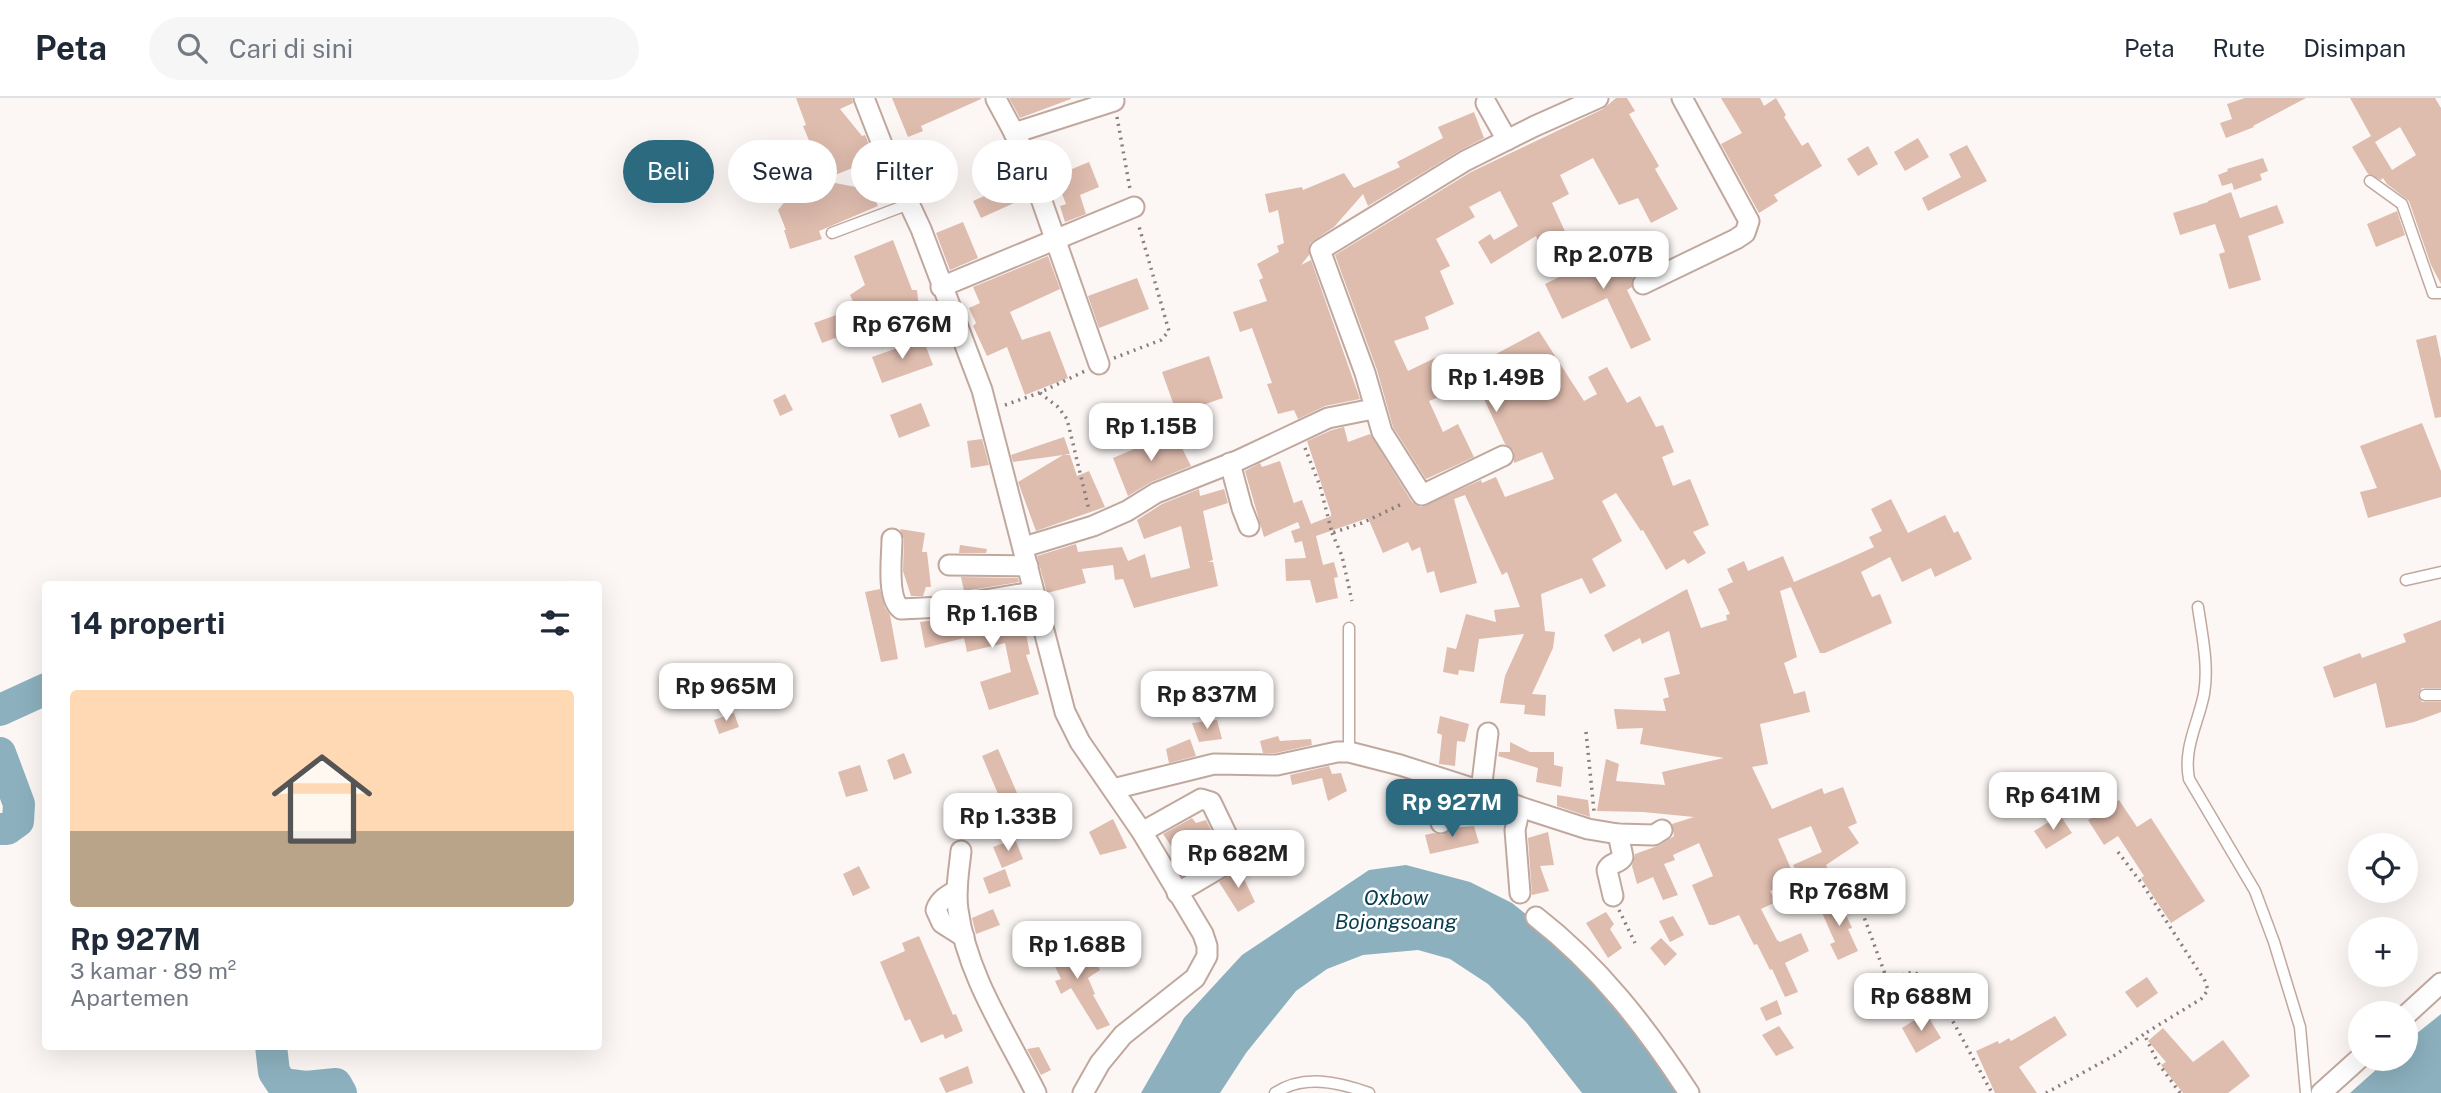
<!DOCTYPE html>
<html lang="id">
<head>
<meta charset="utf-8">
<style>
	body { margin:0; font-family:"Public Sans",sans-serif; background:#f6f6f7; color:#1f2937; height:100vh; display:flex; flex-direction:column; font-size:26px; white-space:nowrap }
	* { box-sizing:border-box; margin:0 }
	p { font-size:23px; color:#747a83 }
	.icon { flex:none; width:38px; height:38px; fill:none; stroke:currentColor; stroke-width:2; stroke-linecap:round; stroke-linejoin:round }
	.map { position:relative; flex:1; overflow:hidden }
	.details { position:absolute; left:42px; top:483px; width:560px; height:469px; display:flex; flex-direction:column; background:#fff; border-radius:7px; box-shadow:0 7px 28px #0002 }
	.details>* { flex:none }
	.hud { position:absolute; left:623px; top:42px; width:665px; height:63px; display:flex; gap:14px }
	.tools { position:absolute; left:2348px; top:735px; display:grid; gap:14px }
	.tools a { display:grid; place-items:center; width:70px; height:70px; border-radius:50%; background:#fff; box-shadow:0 7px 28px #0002; font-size:35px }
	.price { position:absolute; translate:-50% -60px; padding:0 16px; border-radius:14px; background:#fff; color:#222; font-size:23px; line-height:46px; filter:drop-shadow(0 2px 4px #0008) }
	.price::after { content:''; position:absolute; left:50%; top:42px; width:21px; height:16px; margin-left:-10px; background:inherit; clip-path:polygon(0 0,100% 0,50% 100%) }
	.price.current { background:#2c6a80; color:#fff }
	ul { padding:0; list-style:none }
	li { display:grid; align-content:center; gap:14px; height:371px; padding:0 28px }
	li+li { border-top:2px solid #e0e1e3 }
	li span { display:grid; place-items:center; height:217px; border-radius:7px; color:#555 }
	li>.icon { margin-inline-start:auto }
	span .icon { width:126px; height:126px; fill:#fffc; stroke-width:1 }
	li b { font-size:30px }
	h2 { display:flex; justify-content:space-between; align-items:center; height:84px; padding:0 28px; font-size:30px }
	.chip { padding:0 24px; border-radius:32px; background:#fff; box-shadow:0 7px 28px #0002; font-size:24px; line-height:63px }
	.chip.current { background:#2c6a80; color:#fff }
	header { display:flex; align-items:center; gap:42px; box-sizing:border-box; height:98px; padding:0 35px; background:#fff; border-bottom:2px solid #e0e1e3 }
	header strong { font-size:33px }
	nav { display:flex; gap:38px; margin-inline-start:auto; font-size:24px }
	.search { width:490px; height:63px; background:#f6f6f7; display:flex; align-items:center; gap:18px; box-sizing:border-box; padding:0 24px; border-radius:38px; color:#747a83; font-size:26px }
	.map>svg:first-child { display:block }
	.water { fill:#8cb0be }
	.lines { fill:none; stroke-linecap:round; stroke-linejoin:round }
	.river { stroke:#8cb0be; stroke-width:32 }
	.building { fill:#debcae; fill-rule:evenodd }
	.service-casing { stroke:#c1a89e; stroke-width:13 }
	.minor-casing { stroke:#c1a89e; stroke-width:23 }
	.path { stroke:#867f7c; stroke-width:3.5; stroke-dasharray:2 5; stroke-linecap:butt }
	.service { stroke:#fff; stroke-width:10 }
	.minor { stroke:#fff; stroke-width:19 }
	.labels { text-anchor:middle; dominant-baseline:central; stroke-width:5; stroke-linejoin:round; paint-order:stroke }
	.water-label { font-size:21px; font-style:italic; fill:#073c4d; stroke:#fff }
</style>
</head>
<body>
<header>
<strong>Peta</strong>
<div class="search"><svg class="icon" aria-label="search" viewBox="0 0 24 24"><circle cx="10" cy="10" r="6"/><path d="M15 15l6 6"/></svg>Cari di sini</div>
<nav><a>Peta</a><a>Rute</a><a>Disimpan</a></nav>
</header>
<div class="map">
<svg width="2441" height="995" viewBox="0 0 2441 995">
	<rect width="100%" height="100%" fill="#fcf7f5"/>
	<g class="water">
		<polygon points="1406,767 1470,784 1512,805 1547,833 1627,915 1680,995 1582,995 1526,924 1488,886 1450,861 1418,852 1363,857 1327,871 1296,893 1246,955 1220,995 1141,995 1184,920 1242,857 1369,772"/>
		<polygon points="2441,916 2441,995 2350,995 2388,961 2406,961 2406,944"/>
	</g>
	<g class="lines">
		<g class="river">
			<polyline points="0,612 46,591"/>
			<polyline points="0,655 19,706 18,723 7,731 0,731"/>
			<polyline points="271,948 274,974 282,986 306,989 336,986 341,995"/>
		</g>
	</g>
	<g class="building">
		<polygon points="796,0 852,0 853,5 840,11 862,38 865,37 875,61 825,81 803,28 806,27"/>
		<polygon points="892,0 981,0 981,1 921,28 923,33 908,39"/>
		<polygon points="1009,0 1071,0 1071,1 1020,20"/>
		<polygon points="1616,0 1627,0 1635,13 1629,16 1659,68 1655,71 1678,111 1651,125 1638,100 1619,107 1593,60 1560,77 1569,96 1552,105 1568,140 1542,152 1536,138 1491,166 1478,144 1490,136 1494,142 1518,128 1500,93 1469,109 1475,119 1436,141 1450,168 1440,173 1454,206 1425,219 1429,231 1394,243 1408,273 1439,258 1448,277 1465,270 1466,272 1539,233 1584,303 1597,296 1588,279 1607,269 1627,305 1640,298 1656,329 1663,327 1674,354 1662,359 1673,388 1690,381 1709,427 1693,434 1706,455 1688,466 1684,461 1666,472 1643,432 1641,433 1616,395 1602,403 1622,443 1592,461 1606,488 1590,496 1582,480 1541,496 1545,533 1555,534 1553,550 1532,596 1546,597 1545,618 1524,616 1525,607 1500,605 1505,578 1524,536 1479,541 1474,574 1459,572 1458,577 1443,574 1447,549 1456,551 1466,516 1496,524 1494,512 1520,509 1507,474 1502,477 1465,397 1454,401 1477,485 1440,495 1434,473 1427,475 1420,449 1412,453 1408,444 1383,455 1368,420 1316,438 1323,467 1334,464 1338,479 1334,480 1338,500 1316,505 1310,482 1286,483 1285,461 1306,460 1302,443 1295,445 1291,433 1300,430 1298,424 1264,439 1245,373 1260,365 1262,369 1280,363 1295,409 1294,405 1302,402 1311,426 1331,418 1331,415 1307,343 1332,332 1344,329 1348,344 1370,336 1412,404 1421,409 1481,382 1482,385 1496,379 1505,399 1554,381 1542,354 1514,365 1514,353 1505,346 1476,284 1429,303 1443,334 1458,326 1474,359 1426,381 1393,329 1377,272 1335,157 1471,74 1603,11"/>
		<polygon points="1721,0 1760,0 1764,8 1776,0 1786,17 1784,19 1802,48 1808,44 1822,68 1774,97 1778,103 1759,115 1721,46 1742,35"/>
		<polygon points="2245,0 2306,0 2253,28 2254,29 2226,40 2220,25 2232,21 2227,6"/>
		<path d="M2350,0h85l6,10v176l-10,-19 -22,-64 -22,-17 -4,-6 -2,2 -13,-6 -16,-27 19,-11zM2400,29l16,28 -24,15 -17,-28z"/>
		<polygon points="1474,14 1484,40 1459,53 1368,108 1363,96 1334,129 1310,145 1309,157 1301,167 1311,162 1360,301 1325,308 1298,321 1294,312 1278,316 1267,286 1272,285 1252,230 1240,234 1233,214 1267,203 1259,182 1263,180 1257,166 1279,154 1277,148 1284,145 1278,112 1269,115 1265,96 1302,89 1303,92 1344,75 1354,90 1400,69 1397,64 1443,40 1438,29"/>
		<polygon points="1918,40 1929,59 1905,73 1894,54"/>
		<polygon points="1967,47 1987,83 1928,113 1922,100 1961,79 1949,56"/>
		<polygon points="1868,48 1878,66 1858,78 1847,61"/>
		<polygon points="2263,60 2268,73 2260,76 2262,82 2234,92 2232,85 2222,88 2218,77 2228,73 2227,71"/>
		<polygon points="1089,64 1099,89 1080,97 1086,116 1065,124 1060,108 1066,106 1055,78"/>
		<polygon points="825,83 871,92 878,108 819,133 822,141 790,151 784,132 786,132 778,112 787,101 828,89"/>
		<polygon points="1016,84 1023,101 981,120 973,103"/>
		<polygon points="2231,94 2240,120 2277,107 2284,125 2248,138 2261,182 2229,191 2219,156 2225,154 2215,126 2180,137 2173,115 2208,104 2208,103"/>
		<polygon points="2397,113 2405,137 2376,149 2367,126"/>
		<polygon points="963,124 978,160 950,172 936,135"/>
		<polygon points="893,142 912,192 917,192 919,211 898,227 891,210 860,217 850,197 865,187 854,158"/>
		<polygon points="1628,146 1643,173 1633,179 1632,189 1627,192 1651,242 1631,251 1607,200 1562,221 1545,186"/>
		<polygon points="1048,158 1060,191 1010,214 1022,242 1050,233 1068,280 1025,297 1007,249 987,258 973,228 976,225 969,210 980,205 973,189"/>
		<polygon points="1137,180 1149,211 1099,230 1088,198"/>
		<polygon points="842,215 849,235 822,245 814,225"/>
		<polygon points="2436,237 2441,261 2441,319 2435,320 2416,242"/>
		<polygon points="923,241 933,267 882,285 872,259"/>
		<polygon points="1209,258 1223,300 1177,316 1162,274"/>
		<polygon points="785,296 793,312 780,318 773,302"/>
		<polygon points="921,305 930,328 899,340 890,317"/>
		<polygon points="2422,325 2441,373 2441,399 2368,420 2360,394 2377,390 2360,348"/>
		<polygon points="1174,334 1191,368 1151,384 1128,398 1113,360"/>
		<polygon points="1064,339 1070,356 1013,364 1011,357"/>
		<polygon points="982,341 989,367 971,370 967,343"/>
		<polygon points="1063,357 1070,357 1077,378 1089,373 1105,409 1036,433 1018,384"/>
		<polygon points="1199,391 1200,398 1224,391 1228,405 1203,413 1213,462 1208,464 1213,464 1218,488 1134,510 1123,481 1115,482 1113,467 1082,471 1086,485 1047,495 1037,458 1076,446 1078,454 1122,449 1128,463 1145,456 1151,480 1190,470 1181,428 1144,441 1137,422 1162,406"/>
		<polygon points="1891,401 1908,435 1945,417 1954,435 1958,433 1972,461 1935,479 1931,470 1902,484 1890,459 1861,474 1872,499 1880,496 1892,525 1825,555 1820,555 1791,489 1780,493 1797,559 1784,565 1794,596 1805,593 1810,614 1760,626 1768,666 1752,669 1772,711 1822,690 1824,696 1843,689 1857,725 1848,729 1859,745 1826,767 1828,771 1815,777 1823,794 1809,800 1793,767 1822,754 1811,728 1778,741 1795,780 1770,793 1776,804 1761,811 1777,842 1780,844 1801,835 1809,853 1785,865 1798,894 1785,899 1772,871 1770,872 1757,846 1754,847 1739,817 1714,827 1709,827 1692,787 1713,778 1699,745 1673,757 1675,762 1664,766 1678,797 1663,802 1653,779 1637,786 1632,768 1635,756 1660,747 1674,738 1672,726 1694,719 1643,714 1597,713 1606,661 1619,666 1616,683 1665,687 1662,674 1724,660 1640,646 1643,630 1617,631 1614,611 1666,613 1663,601 1669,599 1664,580 1680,576 1669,533 1642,546 1640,540 1613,554 1604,537 1687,491 1701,530 1727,522 1726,517 1730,516 1718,491 1733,484 1727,471 1744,463 1748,473 1783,458 1794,484 1841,464 1874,449 1869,439 1882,433 1871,411"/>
		<polygon points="900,431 925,435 922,454 927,454 931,489 926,489 923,498 911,498 903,473 904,441"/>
		<polygon points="960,447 987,451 986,455 959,455"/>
		<polygon points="961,479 1018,480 1019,484 964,493"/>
		<polygon points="880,491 885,510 890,517 898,561 881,564 865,494"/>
		<polygon points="1022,508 1027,524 1024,525 1030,556 1026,557 1039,596 989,612 980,584 1011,574 1005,545 967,554 964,540 925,550 920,524 940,521 940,523"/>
		<polygon points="2441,522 2441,590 2422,590 2418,596 2422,604 2441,604 2441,614 2414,624 2386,630 2376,585 2334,600 2323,569 2360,555 2362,560 2406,544 2403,536"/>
		<polygon points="734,615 739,629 719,636 714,622"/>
		<polygon points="1440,618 1469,626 1465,644 1457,643 1455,668 1439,666 1442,637 1437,635"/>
		<polygon points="1217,622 1222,641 1199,644 1192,625"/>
		<polygon points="1278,638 1280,643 1311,641 1312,647 1276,655 1263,655 1260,643"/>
		<polygon points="1190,641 1196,658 1169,665 1166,651"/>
		<polygon points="1510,644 1530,654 1554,654 1554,667 1563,669 1561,689 1536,684 1538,670 1498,658 1499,654 1510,654"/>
		<polygon points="998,651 1020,702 1004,710 982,658"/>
		<polygon points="904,655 912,675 894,682 887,662"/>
		<polygon points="860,667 868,693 846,699 838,674"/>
		<polygon points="1329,668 1332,676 1341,675 1347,693 1328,703 1322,680 1292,687 1290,677"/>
		<polygon points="1557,697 1588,702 1590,719 1557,708"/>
		<polygon points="2119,702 2137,729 2151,720 2205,803 2171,825 2141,780 2144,778 2118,738 2104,747 2088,722"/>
		<polygon points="2060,717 2072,735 2046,751 2034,733"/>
		<polygon points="1192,720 1196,725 1206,722 1222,754 1182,778 1176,768 1182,764 1163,736"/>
		<polygon points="1113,721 1127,750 1100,757 1089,734"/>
		<polygon points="1474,728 1479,745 1430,756 1425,737 1434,735 1443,737 1452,730"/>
		<polygon points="1548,734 1554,767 1540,768 1549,793 1532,797 1528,740"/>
		<polygon points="1015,741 1023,761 1002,770 993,749"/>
		<polygon points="859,768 870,790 853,798 843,776"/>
		<polygon points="1243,769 1247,775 1244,781 1255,804 1238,814 1219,784"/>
		<polygon points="1005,771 1011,788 989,796 983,780"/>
		<polygon points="1838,799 1852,830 1848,831 1858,853 1838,862 1830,846 1835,844 1819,808"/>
		<polygon points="993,811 1000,827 976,836 972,820"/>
		<polygon points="1606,814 1614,826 1610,831 1622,850 1608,860 1586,825"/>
		<polygon points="1673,818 1684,837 1670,844 1659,823"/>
		<polygon points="919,838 953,917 956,916 963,933 945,941 943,936 921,945 910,921 905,923 880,864 905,853 902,845"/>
		<polygon points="1661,840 1677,856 1665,868 1650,850"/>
		<polygon points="1067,841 1081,870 1095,862 1100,872 1088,880 1095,896 1093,897 1110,927 1097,932 1071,890 1061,896 1055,883 1061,881 1046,850"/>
		<polygon points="2147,879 2158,895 2137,910 2125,894"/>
		<polygon points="1777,902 1782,916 1766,923 1760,910"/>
		<polygon points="1926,915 1941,940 1916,955 1902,930"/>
		<polygon points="2055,918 2067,937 2019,969 2037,995 1995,995 1976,953 1998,943 1999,946 2009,940 2011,943"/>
		<polygon points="1779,928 1794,950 1776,958 1762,937"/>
		<polygon points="2163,930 2193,964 2223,942 2250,978 2228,995 2183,995 2161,967 2166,964 2148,943"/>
		<polygon points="1039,949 1051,972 1041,977 1027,951"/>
		<polygon points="968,968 973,985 946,995 939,980"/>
	</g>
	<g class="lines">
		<g class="service-casing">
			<g id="service">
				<polyline points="2370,83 2402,106 2433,195 2441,195"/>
				<polyline points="832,135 909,106"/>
				<polyline points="2406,482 2441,474"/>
				<path d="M2198,509c4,28 11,59 6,87 -6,30 -21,54 -15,85l66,112 19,51 26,85 6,66"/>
				<polyline points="2425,597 2441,597"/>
				<polyline points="1349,654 1349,530"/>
				<path d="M1275,995c29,-19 63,-11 94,0"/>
			</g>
		</g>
		<g class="minor-casing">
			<g id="minor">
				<polyline points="864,0 885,54 921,131 982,292 1065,614 1080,644 1142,734 1203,836 1207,848 1207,858 1195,880 1123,937 1100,965 1083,995"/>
				<polyline points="996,1 1025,55 1099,266"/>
				<polyline points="1486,5 1507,42"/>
				<polyline points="1014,35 1114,3"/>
				<polyline points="1643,186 1736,141 1745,135 1749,123 1682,0"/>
				<polyline points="941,189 1134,109"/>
				<polyline points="1503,358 1422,397 1382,334 1365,275 1320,152 1465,63 1535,28 1598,0"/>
				<polyline points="1230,365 1242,410 1249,428"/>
				<path d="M892,441c0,18 -6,59 9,70l42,-2 90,-15"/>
				<polyline points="1024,449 1093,428 1127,413 1156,395 1239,362 1328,320 1373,311"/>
				<polyline points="949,467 1028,468"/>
				<polyline points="1437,680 1441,725"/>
				<polyline points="1113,691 1214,666 1277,667 1337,654 1349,654 1400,667 1481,693 1520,709 1588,731 1618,736 1654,737 1662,732"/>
				<polyline points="1481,693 1488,635"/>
				<polyline points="1520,709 1515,732 1520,795"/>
				<polyline points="1142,734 1201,701 1211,704 1237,758 1233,762 1177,795"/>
				<path d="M961,753c-2,20 -6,39 -3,59 9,66 49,124 78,183"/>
				<path d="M957,792c-9,5 -18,10 -21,20l6,13 22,14"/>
				<path d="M1613,798l-6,-26c3,-8 12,-6 16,-13l-5,-23"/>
				<path d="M1536,819c63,49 110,110 153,176"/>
				<polyline points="2406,917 2441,885"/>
				<polyline points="2321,995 2361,959"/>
			</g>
		</g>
		<g class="path">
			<polyline points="1117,19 1130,91"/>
			<polyline points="1114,260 1161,242 1169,233 1138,125"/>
			<polyline points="1040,295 1058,309 1067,321 1089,412"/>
			<polyline points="1005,307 1039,295 1085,273"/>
			<polyline points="1305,350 1320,388 1332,435 1362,425 1404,405"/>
			<polyline points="1332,435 1342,458 1352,503"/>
			<polyline points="1586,634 1594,713"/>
			<polyline points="2118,754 2143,787 2205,883 2208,892 2201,901 2144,936"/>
			<path d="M1850,781l35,95 13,3c13,-8 23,-4 34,6l60,110"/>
			<polyline points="1619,812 1635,845"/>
			<polyline points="2046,995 2117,956 2144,936 2158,965 2180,995"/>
		</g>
		<use href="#service" class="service"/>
		<use href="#minor" class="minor"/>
	</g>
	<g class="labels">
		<g class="water-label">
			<text x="1396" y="799">Oxbow<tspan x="1396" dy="24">Bojongsoang</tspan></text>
		</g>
	</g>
</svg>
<div class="tools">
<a><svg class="icon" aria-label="locate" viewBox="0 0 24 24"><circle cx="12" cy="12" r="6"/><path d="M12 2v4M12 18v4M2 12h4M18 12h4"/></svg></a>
<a>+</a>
<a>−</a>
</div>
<b class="price" style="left:1603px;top:193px">Rp 2.07B</b>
<b class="price" style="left:902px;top:263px">Rp 676M</b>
<b class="price" style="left:1496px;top:316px">Rp 1.49B</b>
<b class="price" style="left:1151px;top:365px">Rp 1.15B</b>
<b class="price" style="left:992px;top:552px">Rp 1.16B</b>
<b class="price" style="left:726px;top:625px">Rp 965M</b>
<b class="price" style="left:1207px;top:633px">Rp 837M</b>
<b class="price" style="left:2053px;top:734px">Rp 641M</b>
<b class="price current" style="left:1452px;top:741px">Rp 927M</b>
<b class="price" style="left:1008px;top:755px">Rp 1.33B</b>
<b class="price" style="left:1238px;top:792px">Rp 682M</b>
<b class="price" style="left:1839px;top:830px">Rp 768M</b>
<b class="price" style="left:1077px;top:883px">Rp 1.68B</b>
<b class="price" style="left:1921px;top:935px">Rp 688M</b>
<div class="hud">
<a class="chip current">Beli</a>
<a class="chip">Sewa</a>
<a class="chip">Filter</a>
<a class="chip">Baru</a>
</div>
<section class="details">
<h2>14 properti<svg class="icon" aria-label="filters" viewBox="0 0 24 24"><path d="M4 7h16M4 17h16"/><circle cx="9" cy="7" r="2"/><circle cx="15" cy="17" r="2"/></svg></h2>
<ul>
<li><span style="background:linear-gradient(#ffd9b3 65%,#b9a48a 0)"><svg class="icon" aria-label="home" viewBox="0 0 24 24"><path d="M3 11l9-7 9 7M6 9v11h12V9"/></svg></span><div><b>Rp 927M</b><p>3 kamar · 89 m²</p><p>Apartemen</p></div></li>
</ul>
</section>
</div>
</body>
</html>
